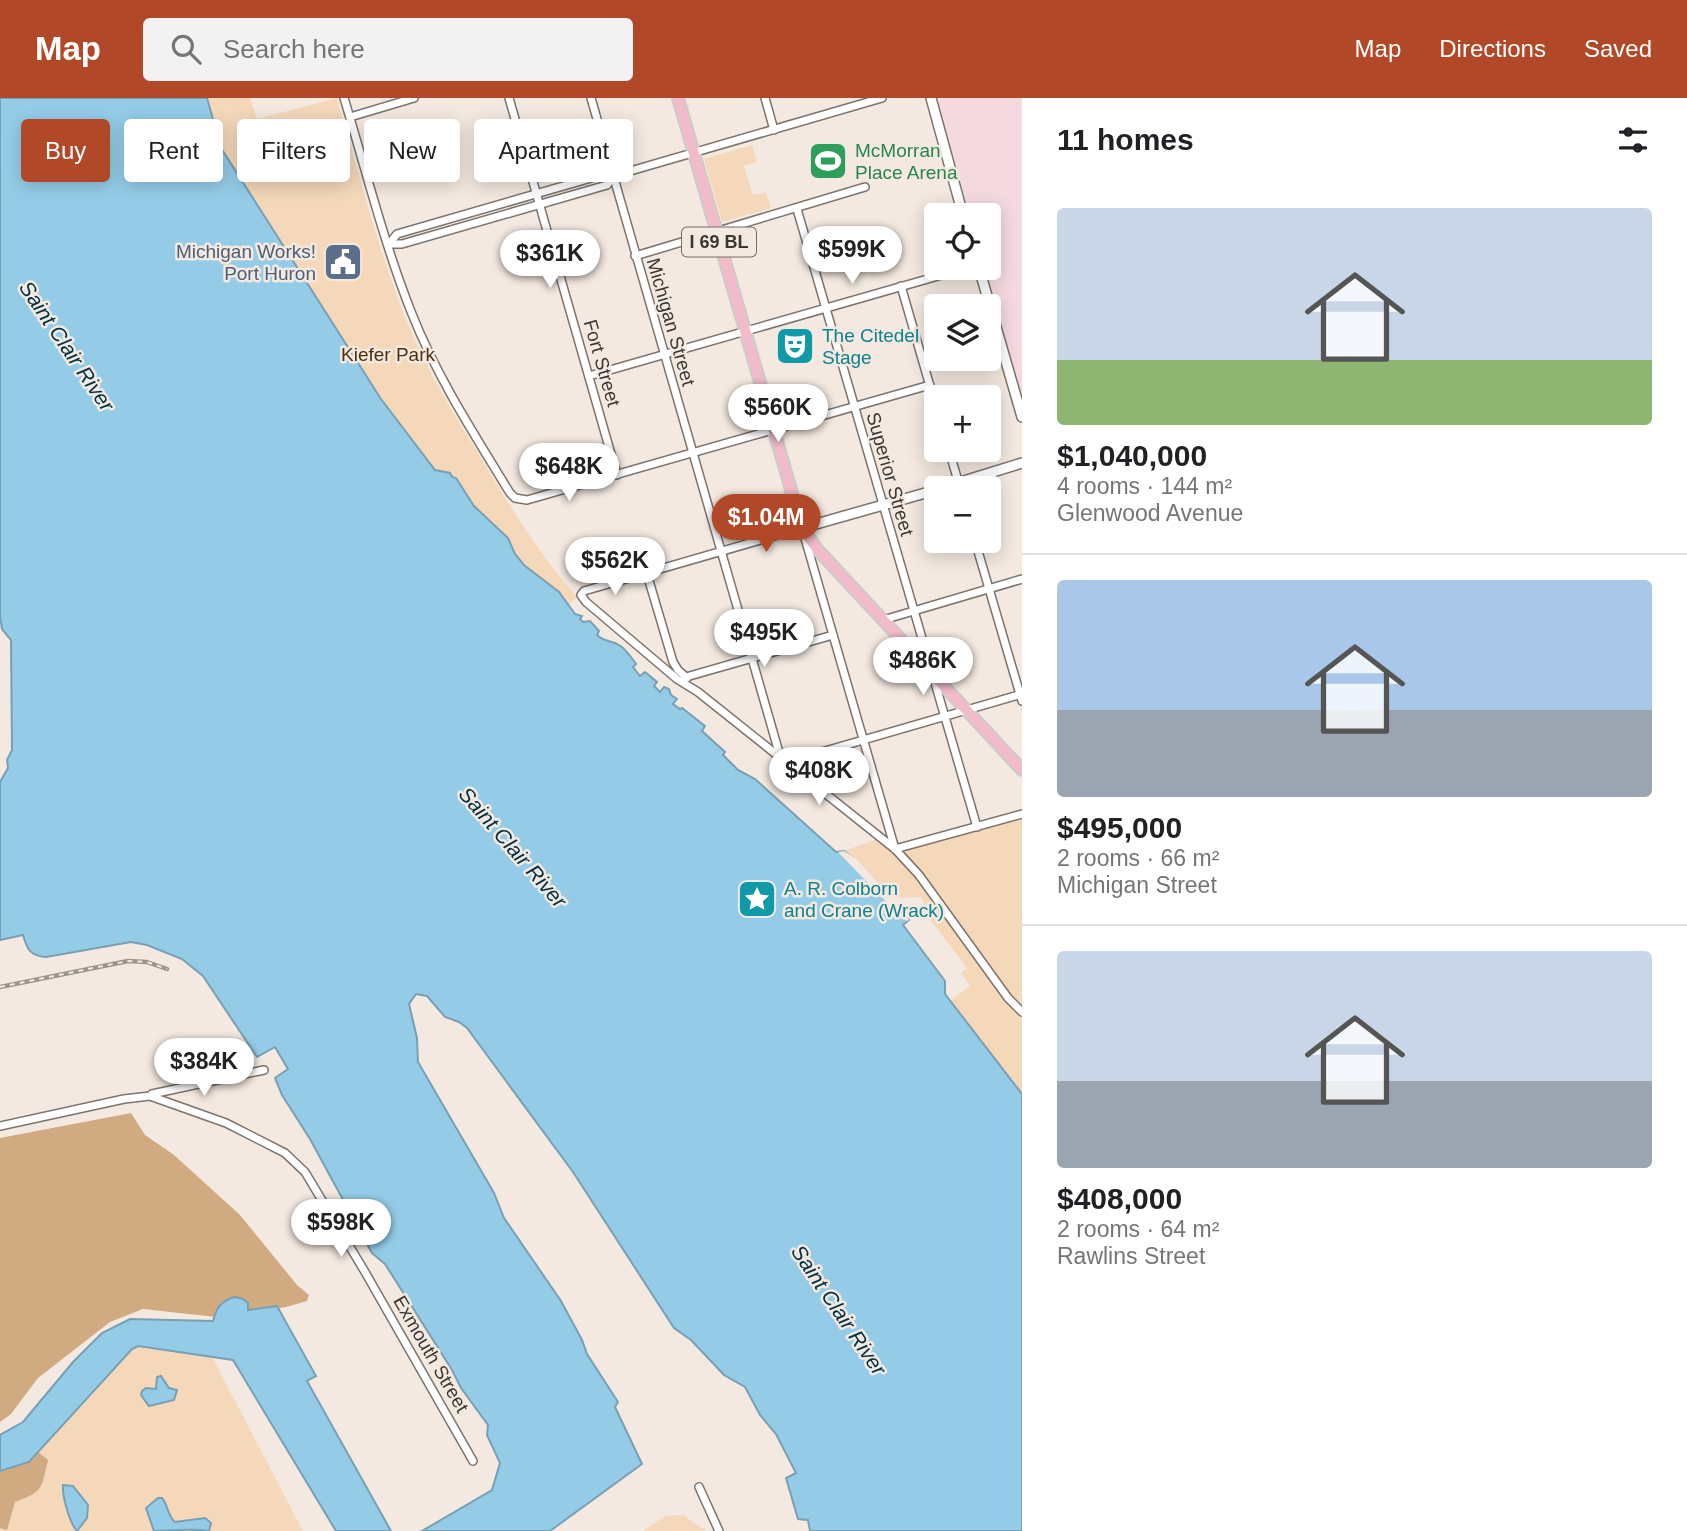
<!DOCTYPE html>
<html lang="en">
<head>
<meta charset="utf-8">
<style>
	body { margin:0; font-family:Arial,sans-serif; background:#f2f2f2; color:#202124; height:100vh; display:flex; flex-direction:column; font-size:26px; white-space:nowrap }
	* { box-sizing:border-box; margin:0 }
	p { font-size:23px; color:#757577 }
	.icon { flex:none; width:38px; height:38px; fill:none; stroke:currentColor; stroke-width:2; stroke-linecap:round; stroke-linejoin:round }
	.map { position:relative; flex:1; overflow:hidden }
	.sheet { display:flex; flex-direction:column; background:#fff; width:665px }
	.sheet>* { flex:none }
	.hud { position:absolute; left:21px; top:21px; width:665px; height:63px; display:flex; gap:14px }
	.controls { position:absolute; left:924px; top:105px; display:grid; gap:14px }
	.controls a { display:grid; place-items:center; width:77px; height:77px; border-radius:7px; background:#fff; box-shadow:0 4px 18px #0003; font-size:35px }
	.price { position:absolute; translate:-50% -60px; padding:0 16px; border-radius:24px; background:#fff; color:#222; font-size:23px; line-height:46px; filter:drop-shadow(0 2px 4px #0008) }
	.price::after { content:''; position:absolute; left:50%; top:42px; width:21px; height:16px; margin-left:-10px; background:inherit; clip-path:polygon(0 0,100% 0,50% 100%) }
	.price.on { background:#b14928; color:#fff }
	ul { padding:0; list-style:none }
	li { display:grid; align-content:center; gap:14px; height:371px; padding:0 35px }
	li+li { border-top:2px solid #e0e0e0 }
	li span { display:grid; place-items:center; height:217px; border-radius:7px; color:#555 }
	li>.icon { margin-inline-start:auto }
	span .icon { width:126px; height:126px; fill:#fffc; stroke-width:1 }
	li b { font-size:30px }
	h2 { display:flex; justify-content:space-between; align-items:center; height:84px; padding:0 35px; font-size:30px }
	.pill { padding:0 24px; border-radius:7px; background:#fff; box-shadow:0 4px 18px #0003; font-size:24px; line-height:63px }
	.pill.on { background:#b14928; color:#fff }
	header { display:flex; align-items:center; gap:42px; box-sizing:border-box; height:98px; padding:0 35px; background:#b14928; color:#fff }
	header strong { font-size:33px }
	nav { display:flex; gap:38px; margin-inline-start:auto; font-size:24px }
	.search { width:490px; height:63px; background:#f2f2f2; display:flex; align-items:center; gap:18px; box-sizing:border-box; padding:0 24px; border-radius:7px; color:#757577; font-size:26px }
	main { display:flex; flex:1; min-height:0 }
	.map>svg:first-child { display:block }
	.education { fill:#f4dae0 }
	.green { fill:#f5d8ba }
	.forest { fill:#d0ab82 }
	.water { fill:#94cce8; stroke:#799fb2; stroke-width:2 }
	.pier { fill:#f3e9e0 }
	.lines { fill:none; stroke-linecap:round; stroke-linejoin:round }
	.minor-casing { stroke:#7c736b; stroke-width:10 }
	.tertiary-casing { stroke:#7c736b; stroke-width:12 }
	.primary-casing { stroke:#cccbca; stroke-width:14 }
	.minor { stroke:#fff; stroke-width:7 }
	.tertiary { stroke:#fff; stroke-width:9 }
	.primary { stroke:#f2bbca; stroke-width:10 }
	.rail-casing { stroke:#9b948e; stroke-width:4.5 }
	.rail { stroke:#f3e9e0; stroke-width:2; stroke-dasharray:5; stroke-linecap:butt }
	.labels { text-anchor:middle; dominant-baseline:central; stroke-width:5; stroke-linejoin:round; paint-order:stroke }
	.shield { fill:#f3e9e0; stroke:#726c67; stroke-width:2 }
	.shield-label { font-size:18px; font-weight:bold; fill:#3a3633 }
	.leisure-label { font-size:19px; fill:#27864d; stroke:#f3e9e0; text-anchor:start }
	.service-label { font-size:19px; fill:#4e5e75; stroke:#f3e9e0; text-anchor:end }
	.street-label { font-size:19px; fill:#3a3633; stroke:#f3e9e0 }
	.culture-label { font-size:19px; fill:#0d838f; stroke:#f3e9e0; text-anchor:start }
	.park-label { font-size:19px; fill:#4b3110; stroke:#f3e9e0 }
	.water-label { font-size:21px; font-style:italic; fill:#003043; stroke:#f3e9e0 }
</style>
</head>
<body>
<header>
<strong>Map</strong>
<div class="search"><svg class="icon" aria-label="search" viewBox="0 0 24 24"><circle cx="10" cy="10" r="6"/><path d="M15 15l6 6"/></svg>Search here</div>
<nav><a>Map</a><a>Directions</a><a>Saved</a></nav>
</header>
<main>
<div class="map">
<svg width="1022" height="1433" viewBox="0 0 1022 1433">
	<rect width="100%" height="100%" fill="#f3e9e0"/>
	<polygon class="education" points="936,0 1022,0 1022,299 985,170 989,170 989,117 970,117"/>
	<g class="green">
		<path d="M207,0h43l7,21 80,-21c21,73 40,148 68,219 18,46 44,89 70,131 31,52 62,104 102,149l-9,9 -9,-14 -35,-27 -9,-11 -7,-16 -34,-32 -18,-28 -4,-1 -2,-4 -15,-3 -54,-71 -160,-251z"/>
		<polygon points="752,47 757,64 744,68 753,97 766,94 771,110 722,124 704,61"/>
		<polygon points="1022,718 1022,996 950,903 970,888 961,875 967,870 932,824 921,799 891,800 844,753 877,741 893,754"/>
		<polygon points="138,1248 212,1259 303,1433 0,1433 0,1373 29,1363 96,1292 124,1257"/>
		<polygon points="683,1417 706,1433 643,1433 665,1418"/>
	</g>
	<g class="forest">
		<polygon points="131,1015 145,1037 174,1057 240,1117 297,1187 309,1197 307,1203 286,1209 225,1220 143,1211 110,1224 38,1280 11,1316 0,1324 0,1040"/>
		<path d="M38,1354l10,8c-7,29 -4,31 -33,42l-8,28 -7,-2v-57l29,-9z"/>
	</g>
	<g class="water">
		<path d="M0,0h207l14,50 160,251 54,71 15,3 2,4 4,1 18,28 34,32 7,16 9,11 35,27 16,22 7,2 -2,3 3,3 7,-1 9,10 -2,4c7,7 14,5 22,10 7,4 12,12 17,19l-3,3 7,9 5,-4 12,10 -3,4 6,6 4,-5 5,2 2,6 6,4 -4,5 7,5 2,-1 23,18 -3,5 23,21 -2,3 15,15 17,9 81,73 8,-1 10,8 55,61 -6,5 42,56v13l77,100v437h-212l-2,-11 -10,-1 -12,-41 10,-5 -20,-39 -16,-19 -15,-28 -21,-12 -33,-35 -17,-12 -101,-156 -106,-144 -8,-6 -14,-5 -18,-21 -11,-2 -7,10 8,34 1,24 76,131 10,25 57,83 21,39 5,14 31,48 -3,5 27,57 -92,67h-128l70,-41 8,-27 -13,-28 1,-10 -27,-37 -9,-18 -67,-106 -13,-11 -62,-114 -28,-44 -7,-17 13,-9 -13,-22 -18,10 -54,-81 -21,-17 -35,-14 -16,-3 -85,15c-16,-1 -19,-8 -23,-22l-23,5v-158l8,-14 -1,-8 5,-10 -1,-110 -9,-11 -2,-13z"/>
		<path d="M234,1199l9,2 5,4v7l29,-4 39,70 -9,5 84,150h-55l-103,-171 -95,-14 -6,3 -103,113 -29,9v-36l23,-13 50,-60 29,-29 28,-14 83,2c4,-14 7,-19 21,-24z"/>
		<polygon points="161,1278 169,1290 177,1292 174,1302 149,1308 141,1297 142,1293 146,1290 156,1291 157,1279"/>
		<path d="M63,1387l10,1 15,19 -1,13 -10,13c-7,-7 -15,-35 -14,-46z"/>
		<path d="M158,1400h4c6,7 6,19 13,24l30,-4 6,5 -2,8c-20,-3 -35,0 -55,0l-8,-23z"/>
	</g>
	<polygon class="pier" points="844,753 855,760 887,794 909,822 907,823 899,817 838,754"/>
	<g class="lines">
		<g class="minor-casing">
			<g id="minor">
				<path d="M344,0c22,72 40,146 68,216 25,63 62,120 98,179l5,5 12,2 403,-115"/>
				<polyline points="509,0 617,377"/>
				<polyline points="591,0 780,658"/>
				<polyline points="765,0 774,32"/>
				<polyline points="350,19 414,0"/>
				<polyline points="797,111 977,729"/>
				<polyline points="389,146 397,136 605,76 613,78 882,0"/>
				<polyline points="389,146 402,146 607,87 613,78"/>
				<polyline points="635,158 865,89"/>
				<polyline points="901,188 936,309"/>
				<polyline points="589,278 966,170"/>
				<polyline points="949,352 960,390"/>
				<polyline points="975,443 1022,603"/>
				<polyline points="647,476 673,564 678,572 687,580"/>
				<polyline points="883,522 1022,481"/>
				<polyline points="686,579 833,537"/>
				<polyline points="787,664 1022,596"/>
				<polyline points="895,751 802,430 584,493 581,497 586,504 677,581 698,594 895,751 919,777 1008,900 1022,914"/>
				<polyline points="895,751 1022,716"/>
				<polyline points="152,996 264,972"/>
				<polyline points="0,1028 124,1001 150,998 226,1025 285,1055 305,1074 365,1174 473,1363"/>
				<polyline points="699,1389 719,1433"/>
			</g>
		</g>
		<g class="tertiary-casing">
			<g id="tertiary">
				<polyline points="931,0 963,117"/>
				<polyline points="979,170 1022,319"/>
				<polyline points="941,390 1022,365"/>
				<polyline points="802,430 936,392"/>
			</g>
		</g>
		<g class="primary-casing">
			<polyline id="primary" points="678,0 802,430 818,452 1022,672"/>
		</g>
		<use href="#minor" class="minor"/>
		<use href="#tertiary" class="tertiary"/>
		<use href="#primary" class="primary"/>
		<g class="rail-casing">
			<polyline id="rail" points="0,889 128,863 147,864 167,871"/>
		</g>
		<use href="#rail" class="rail"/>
	</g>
	<defs>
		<g id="stadium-square" transform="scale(2.0125)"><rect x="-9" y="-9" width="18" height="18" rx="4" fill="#2e9e5b" stroke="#f3e9e0"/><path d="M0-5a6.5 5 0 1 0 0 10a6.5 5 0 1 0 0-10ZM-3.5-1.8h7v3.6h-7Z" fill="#fff"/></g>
		<g id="civic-square" transform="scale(2.0125)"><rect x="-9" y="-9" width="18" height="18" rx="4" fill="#5c6f8a" stroke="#f3e9e0"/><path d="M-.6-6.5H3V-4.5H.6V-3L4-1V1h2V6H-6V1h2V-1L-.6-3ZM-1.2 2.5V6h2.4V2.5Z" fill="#fff"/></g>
		<g id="theatre-square" transform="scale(2.0125)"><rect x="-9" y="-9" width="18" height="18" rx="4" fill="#0f9aa8" stroke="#f3e9e0"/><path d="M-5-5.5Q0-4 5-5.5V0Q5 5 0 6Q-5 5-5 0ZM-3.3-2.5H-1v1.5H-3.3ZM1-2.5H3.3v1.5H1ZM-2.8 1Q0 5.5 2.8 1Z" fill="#fff"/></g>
		<g id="sight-square" transform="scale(2.0125)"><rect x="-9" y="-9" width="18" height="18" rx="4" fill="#0f9aa8" stroke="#f3e9e0"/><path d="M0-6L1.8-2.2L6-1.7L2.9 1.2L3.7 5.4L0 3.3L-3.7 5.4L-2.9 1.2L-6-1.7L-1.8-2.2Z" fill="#fff"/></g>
	</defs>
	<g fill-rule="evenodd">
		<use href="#stadium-square" x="828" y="63"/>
		<use href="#civic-square" x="343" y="164"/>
		<use href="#theatre-square" x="795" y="248"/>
		<use href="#sight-square" x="757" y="801"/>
	</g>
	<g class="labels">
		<rect class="shield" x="682" y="129.5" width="74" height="29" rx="5"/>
		<g class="shield-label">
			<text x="719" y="144">I 69 BL</text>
		</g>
		<g class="leisure-label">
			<text x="855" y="52">McMorran<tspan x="855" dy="22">Place Arena</tspan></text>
		</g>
		<g class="service-label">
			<text x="316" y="153">Michigan Works!<tspan x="316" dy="22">Port Huron</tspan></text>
		</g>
		<g class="street-label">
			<text transform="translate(671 224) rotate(74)">Michigan Street</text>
			<text transform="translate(602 265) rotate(74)">Fort Street</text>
			<text transform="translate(890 376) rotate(74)">Superior Street</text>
			<text transform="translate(431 1256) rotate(60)">Exmouth Street</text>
		</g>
		<g class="culture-label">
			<text x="822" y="237">The Citedel<tspan x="822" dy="22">Stage</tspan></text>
			<text x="784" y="790">A. R. Colborn<tspan x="784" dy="22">and Crane (Wrack)</tspan></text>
		</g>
		<g class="park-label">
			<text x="388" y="256">Kiefer Park</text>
		</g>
		<g class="water-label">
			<text transform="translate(67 248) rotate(56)">Saint Clair River</text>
			<text transform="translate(513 749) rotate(49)">Saint Clair River</text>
			<text transform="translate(839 1212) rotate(56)">Saint Clair River</text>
		</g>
	</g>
</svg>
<div class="controls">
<a><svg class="icon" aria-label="locate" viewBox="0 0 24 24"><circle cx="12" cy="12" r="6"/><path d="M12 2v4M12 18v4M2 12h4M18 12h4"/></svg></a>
<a><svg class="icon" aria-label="layers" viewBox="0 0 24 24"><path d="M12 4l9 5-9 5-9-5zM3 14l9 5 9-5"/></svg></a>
<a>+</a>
<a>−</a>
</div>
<b class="price" style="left:852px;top:188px">$599K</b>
<b class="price" style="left:550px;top:192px">$361K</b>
<b class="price" style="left:778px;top:346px">$560K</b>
<b class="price" style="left:569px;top:405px">$648K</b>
<b class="price on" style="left:766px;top:456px">$1.04M</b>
<b class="price" style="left:615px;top:499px">$562K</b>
<b class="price" style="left:764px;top:571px">$495K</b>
<b class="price" style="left:923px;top:599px">$486K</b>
<b class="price" style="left:819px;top:709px">$408K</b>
<b class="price" style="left:204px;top:1000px">$384K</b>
<b class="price" style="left:341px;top:1161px">$598K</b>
<div class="hud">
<a class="pill on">Buy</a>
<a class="pill">Rent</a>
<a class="pill">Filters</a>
<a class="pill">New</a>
<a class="pill">Apartment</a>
</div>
</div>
<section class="sheet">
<h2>11 homes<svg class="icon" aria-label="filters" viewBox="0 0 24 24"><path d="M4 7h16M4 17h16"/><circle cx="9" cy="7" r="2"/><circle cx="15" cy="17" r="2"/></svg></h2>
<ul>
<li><span style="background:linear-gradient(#c9d6e8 70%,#8fb573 0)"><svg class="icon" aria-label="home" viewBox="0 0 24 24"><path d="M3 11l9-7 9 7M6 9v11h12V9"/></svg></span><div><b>$1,040,000</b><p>4 rooms · 144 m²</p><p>Glenwood Avenue</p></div></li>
<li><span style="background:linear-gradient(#a9c7e8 60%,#9aa5b1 0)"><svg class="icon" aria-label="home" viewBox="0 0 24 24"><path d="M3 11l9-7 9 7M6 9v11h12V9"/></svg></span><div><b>$495,000</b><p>2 rooms · 66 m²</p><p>Michigan Street</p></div></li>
<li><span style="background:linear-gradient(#c9d6e8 60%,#9aa5b1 0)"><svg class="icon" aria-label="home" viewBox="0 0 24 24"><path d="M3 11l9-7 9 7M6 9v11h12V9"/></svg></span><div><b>$408,000</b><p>2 rooms · 64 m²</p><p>Rawlins Street</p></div></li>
</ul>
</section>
</main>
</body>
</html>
